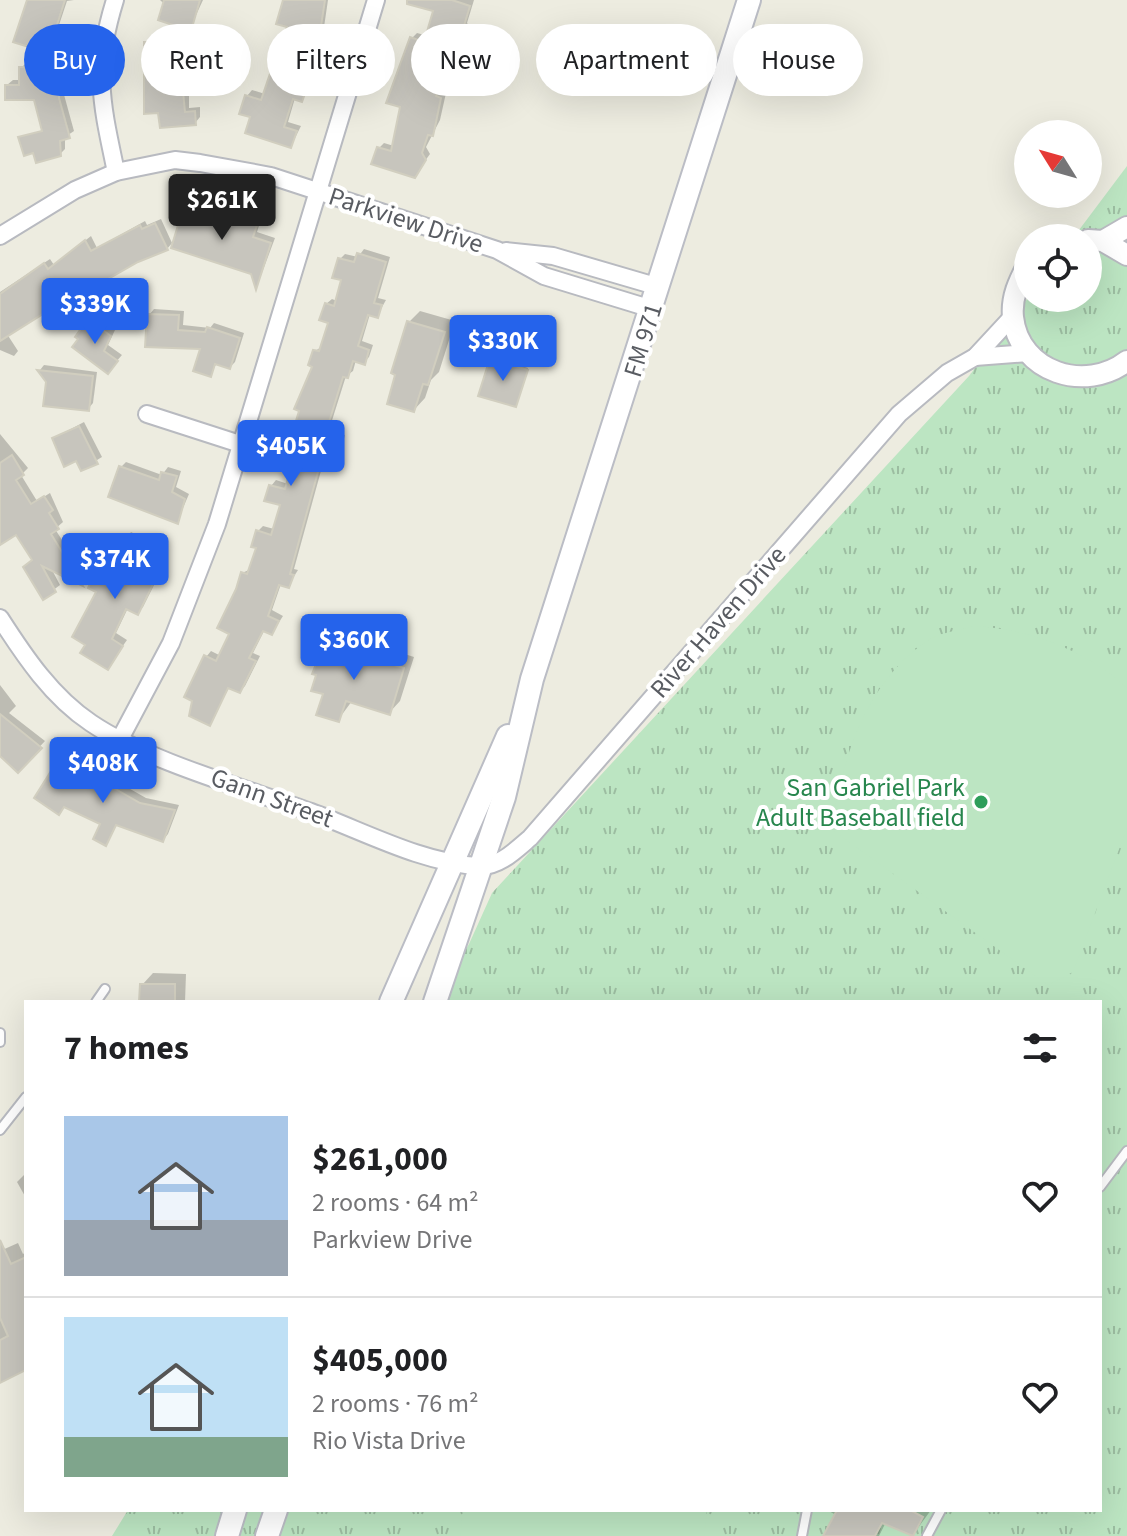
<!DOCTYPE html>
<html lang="en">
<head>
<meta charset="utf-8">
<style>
	body { margin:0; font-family:"Source Sans 3",sans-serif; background:#f2f2f2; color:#202124; height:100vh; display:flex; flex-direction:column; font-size:30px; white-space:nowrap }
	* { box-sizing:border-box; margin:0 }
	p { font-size:26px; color:#757577 }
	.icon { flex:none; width:44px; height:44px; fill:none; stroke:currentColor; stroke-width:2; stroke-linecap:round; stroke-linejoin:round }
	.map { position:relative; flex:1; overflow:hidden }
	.panel { position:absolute; left:24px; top:1000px; width:1078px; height:512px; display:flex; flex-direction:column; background:#fff; border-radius:0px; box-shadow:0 8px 32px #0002 }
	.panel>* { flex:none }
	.guide { position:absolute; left:24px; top:24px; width:1080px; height:72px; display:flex; gap:16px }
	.needle { width:52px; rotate:307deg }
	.fabs { position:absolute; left:1014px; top:120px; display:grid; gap:16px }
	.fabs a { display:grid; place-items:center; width:88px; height:88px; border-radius:50%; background:#fff; box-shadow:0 8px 32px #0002; font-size:40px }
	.price { position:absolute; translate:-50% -68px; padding:0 18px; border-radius:8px; background:#2563eb; color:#fff; font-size:26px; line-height:52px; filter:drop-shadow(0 2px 4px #0008) }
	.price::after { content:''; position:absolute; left:50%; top:48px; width:24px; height:18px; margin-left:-12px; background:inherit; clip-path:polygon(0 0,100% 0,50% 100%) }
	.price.current { background:#222; color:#fff }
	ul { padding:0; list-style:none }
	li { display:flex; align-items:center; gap:24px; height:200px; padding:0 40px }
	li+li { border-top:2px solid #e0e0e0 }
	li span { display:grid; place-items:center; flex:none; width:224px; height:160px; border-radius:0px; color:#555 }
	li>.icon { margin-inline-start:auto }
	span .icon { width:96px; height:96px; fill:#fffc; stroke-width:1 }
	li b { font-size:34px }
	h2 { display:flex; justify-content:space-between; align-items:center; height:96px; padding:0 40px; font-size:34px }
	.pill { padding:0 28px; border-radius:36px; background:#fff; box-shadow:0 8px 32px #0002; font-size:28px; line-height:72px }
	.pill.current { background:#2563eb; color:#fff }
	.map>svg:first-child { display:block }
	.park { fill:url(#park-tufts) }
	.pitch { fill:#bce5c2 }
	.shadow { fill:#0003 }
	.building { fill:#c7c5bd; stroke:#d1cebf; stroke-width:2 }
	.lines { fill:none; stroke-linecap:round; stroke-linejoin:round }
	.service-casing { stroke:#b8bac0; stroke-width:12 }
	.minor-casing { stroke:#b8bac0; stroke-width:20 }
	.tertiary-casing { stroke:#b8bac0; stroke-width:24 }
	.secondary-casing { stroke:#bbbdc5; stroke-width:26 }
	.service { stroke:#fff; stroke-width:8 }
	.minor { stroke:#fff; stroke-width:16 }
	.tertiary { stroke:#fff; stroke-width:20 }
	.secondary { stroke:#fff; stroke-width:22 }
	.leisure-dot { fill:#2e9e5b; stroke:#fff; stroke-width:3 }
	.labels { text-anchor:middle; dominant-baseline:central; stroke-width:8; stroke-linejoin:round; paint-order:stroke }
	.street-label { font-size:26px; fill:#595c62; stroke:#fff }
	.leisure-label { font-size:26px; fill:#27864d; stroke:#fff; text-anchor:end }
</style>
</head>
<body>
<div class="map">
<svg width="1127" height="1536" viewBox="0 0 1127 1536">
	<defs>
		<pattern id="park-tufts" width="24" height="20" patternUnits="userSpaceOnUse" patternTransform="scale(2)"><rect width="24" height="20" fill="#bce5c2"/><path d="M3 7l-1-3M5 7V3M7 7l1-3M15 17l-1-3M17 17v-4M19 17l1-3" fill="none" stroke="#9cbda1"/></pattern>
	</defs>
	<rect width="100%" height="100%" fill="#edece0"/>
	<polygon class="park" points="1127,166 1127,1536 112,1536 128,1510 1100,1510 1100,1002 434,1002 469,944 492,893 969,376 1028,298 1088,298 1088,238 1073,238"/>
	<g class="pitch">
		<path d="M974,626c55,3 112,24 153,62v140l-54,144 -25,13 -217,-156c11,-69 34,-146 96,-188 12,-8 32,-11 47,-15z"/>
		<polygon points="463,1510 707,1510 704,1536 460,1536"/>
	</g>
	<g class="shadow">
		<polygon points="27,0 74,0 67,1 52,46 47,51"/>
		<polygon points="160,0 203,0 190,28"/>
		<polygon points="286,0 328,0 323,34 329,36 316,78 301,100 295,98 288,122 301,126 291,146 252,116 247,96 252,90 265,94 282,52 290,26"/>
		<polygon points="424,0 474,0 467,23 478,37 473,42 463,39 457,58 449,62 440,91 446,93 440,120 426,147 430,154 414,176 379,148 384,143 394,146 412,38 417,33 428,36 436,10"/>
		<polygon points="151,37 196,40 196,51 189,58 189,108 200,107 200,117 195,123 161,125 146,43"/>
		<polygon points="63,62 63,91 74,131 65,137 65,149 60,154 44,131 35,98 7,85 13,80 21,80 21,68 26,63"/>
		<polygon points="190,204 242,219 248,212 262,216 257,232 275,238 257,286 252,272 185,210"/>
		<polygon points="161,219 172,243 167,249 137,261 87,289 91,294 85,299 67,296 7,334 18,351 14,356 0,350 0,292 50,259 54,265 91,236 97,248 145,221 147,225"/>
		<polygon points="364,249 390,257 378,298 386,300 377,316 370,314 362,341 373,345 369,357 364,362 356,360 353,371 346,376 329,430 345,435 342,446 336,451 327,449 294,569 298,570 288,586 281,584 272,610 283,616 272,633 265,629 253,653 260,656 245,686 240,691 230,686 210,723 206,657 211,651 221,656 232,633 242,573 251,569 259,547 258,531 263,526 274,529 283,504 271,486 276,480 288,484 296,458 286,440 294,435 315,365 315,351 323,346 331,322 326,304 332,299 337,301 344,279 340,259 345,254 358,257"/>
		<polygon points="154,309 184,311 183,325 210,328 214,323 244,333 235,362 230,367 217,363 210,374 203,347 149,315"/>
		<polygon points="420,311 455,321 439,372 431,380 425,398 414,410 409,322"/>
		<polygon points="95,315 115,330 108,345 122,355 108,371 90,320"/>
		<polygon points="494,357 528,368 517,403 492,359"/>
		<polygon points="44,365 97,372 93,403 88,409 48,382 40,370"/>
		<polygon points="84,422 102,457 82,469 77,459 54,438"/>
		<polygon points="0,434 28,468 21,475 37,501 50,493 63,522 55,529 87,579 82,584 51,568 60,585 44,597 34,559 16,532 0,533"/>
		<polygon points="126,462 162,475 168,467 181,471 176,487 189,494 177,522 121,467"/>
		<polygon points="131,532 158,546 156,550 128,536"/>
		<polygon points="125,539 154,553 149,562 162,569 143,607 138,612 128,608 116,633 127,640 108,667 88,644 99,591 96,576 101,571 108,574"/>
		<polygon points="338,633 414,657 400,701 389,713 352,701 338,720 325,693 326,645"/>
		<polygon points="0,685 16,706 9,713 45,741 18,770 0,753"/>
		<polygon points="81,761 146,798 179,805 168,834 163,840 118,823 105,843 103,823 55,769 60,764 72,772"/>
		<polygon points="153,973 186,974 185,1002 141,1002 142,985"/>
		<polygon points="26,1173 26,1198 17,1182"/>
		<polygon points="18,1243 23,1254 26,1252 26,1368 0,1381 0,1251"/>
		<polygon points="827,1510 931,1510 912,1536 886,1522 879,1536 825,1536 836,1515"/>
	</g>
	<g class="building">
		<polygon points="27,0 65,0 48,53 13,42"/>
		<polygon points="164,0 200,0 191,31 158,20"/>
		<polygon points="283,0 325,0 319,39 325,41 312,86 308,85 302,102 293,99 284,127 297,131 291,148 245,133 250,117 239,114 245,95 261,100 276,56 279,57 287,27 276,24"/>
		<polygon points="407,0 452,0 470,6 463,29 474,44 460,40 452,65 446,63 436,96 441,98 435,127 433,136 428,135 422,153 426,160 415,178 371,164 377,147 391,151 400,107 386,103 410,37 424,42 433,11 407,4"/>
		<polygon points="144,42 192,45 191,59 185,58 183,91 185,112 195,111 196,125 160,128 158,113 144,114"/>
		<polygon points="19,67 59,67 59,98 70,138 60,141 61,156 36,163 33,153 24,156 18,137 42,131 34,100 5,100 5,85 19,85"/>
		<polygon points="183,209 239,224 241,216 258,222 253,237 271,243 256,290 251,274 171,248"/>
		<polygon points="155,223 168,250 138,262 82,294 87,300 73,309 67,299 0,341 0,294 44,263 48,269 85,240 91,251 140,225 142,229"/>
		<polygon points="357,253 386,262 374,303 382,305 378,318 368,315 358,346 369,350 365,365 353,361 348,378 343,377 325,435 341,440 337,453 324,450 290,574 294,575 289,588 279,585 268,616 279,621 272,635 263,631 249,658 256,661 240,693 228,688 210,726 189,716 192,701 184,697 204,655 216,661 229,634 217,628 236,589 241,572 247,574 256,548 251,547 256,530 271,535 280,505 264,501 269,485 285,489 293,459 280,455 284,439 290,440 299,411 294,409 312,367 308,365 313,350 319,351 328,323 319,320 325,303 334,306 341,280 332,278 338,258 354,262"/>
		<polygon points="147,314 179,315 178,330 205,332 207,327 240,338 230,369 215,364 211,377 193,371 200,349 145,347"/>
		<polygon points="88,319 111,336 104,351 118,361 108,374 72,347 78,339 75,337"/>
		<polygon points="407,321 445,332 428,385 423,384 414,412 387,404 395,375 391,373"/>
		<polygon points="490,358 528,370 516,407 478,396"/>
		<polygon points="37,370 93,376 89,411 43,406 46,382"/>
		<polygon points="79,426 98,464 81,471 76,461 64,467 52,438"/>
		<polygon points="12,455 24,475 16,480 31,504 44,496 53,510 49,513 59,529 51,534 83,586 42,566 56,592 43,600 23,567 32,560 16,535 0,545 0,463"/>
		<polygon points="119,466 159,480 161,472 177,476 172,492 185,499 178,524 108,497"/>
		<polygon points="124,536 154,551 146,568 158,574 138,615 126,609 112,639 123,646 108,670 80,653 85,645 72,637 96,592 88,588 94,575 103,579"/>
		<polygon points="324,644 404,668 390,715 346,701 339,722 316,715 323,694 311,691 316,675 312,674"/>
		<polygon points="0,714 42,748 18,773 0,756"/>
		<polygon points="74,765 140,803 175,810 163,842 116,825 106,846 93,839 100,824 64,807 59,815 34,798 53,768 67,777"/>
		<polygon points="140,984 175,984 175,1002 139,1002"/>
		<polygon points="0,1240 11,1264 26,1257 26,1370 0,1383 0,1340 8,1336 0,1318"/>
		<polygon points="837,1510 910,1510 923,1517 913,1536 882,1523 875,1536 823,1536"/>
	</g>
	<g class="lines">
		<g class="service-casing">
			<g id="service">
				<polyline points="96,1002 105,989"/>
				<polyline points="0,1033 0,1042"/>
				<polyline points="0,1130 26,1097"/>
				<polyline points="1100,1187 1127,1151"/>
				<polyline points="802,1536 807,1510"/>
				<polyline points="927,1536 941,1510"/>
			</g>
		</g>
		<g class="minor-casing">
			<g id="minor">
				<path d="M115,0c-22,71 -14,101 1,172"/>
				<polyline points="0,236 75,190 116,172 175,160 200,163 271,176 323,193 497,250 544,276 652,309"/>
				<polyline points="506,251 553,256 659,287"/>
				<polyline points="975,357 1028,353"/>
				<polyline points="147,414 240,444"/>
				<path d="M0,618c25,39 52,79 91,105 56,38 154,65 220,89 52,19 111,51 167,54 20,2 38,-16 52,-28l369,-424 48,-41 28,-16 38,-41"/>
				<polyline points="120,739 171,643 217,524 376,0"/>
			</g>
		</g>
		<g class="tertiary-casing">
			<g id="tertiary">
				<polyline points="1088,240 1103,241 1127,255"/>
				<polyline points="1103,241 1127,227"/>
				<path d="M1028,264c-9,17 -17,33 -15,53 6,56 73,76 114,44"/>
			</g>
		</g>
		<g class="secondary-casing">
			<g id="secondary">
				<polyline points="391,1002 508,736"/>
				<polyline points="435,1002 504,797 532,679 749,0"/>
				<polyline points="227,1536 235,1510"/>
				<polyline points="267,1536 276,1510"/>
			</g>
		</g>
		<use href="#service" class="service"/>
		<use href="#minor" class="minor"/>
		<use href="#tertiary" class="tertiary"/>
		<use href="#secondary" class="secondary"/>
	</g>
	<circle class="leisure-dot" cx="981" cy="802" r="8"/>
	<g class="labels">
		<g class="street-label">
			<text transform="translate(406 220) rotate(18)">Parkview Drive</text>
			<text transform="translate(643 340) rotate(-73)">FM 971</text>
			<text transform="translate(718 622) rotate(-49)">River Haven Drive</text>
			<text transform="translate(272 798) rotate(20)">Gann Street</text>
		</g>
		<g class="leisure-label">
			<text x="965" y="787">San Gabriel Park<tspan x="965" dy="30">Adult Baseball field</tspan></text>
		</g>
	</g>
</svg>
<div class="fabs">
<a><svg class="needle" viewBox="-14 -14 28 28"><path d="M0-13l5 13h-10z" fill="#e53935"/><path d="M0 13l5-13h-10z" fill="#757577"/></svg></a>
<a><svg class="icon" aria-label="locate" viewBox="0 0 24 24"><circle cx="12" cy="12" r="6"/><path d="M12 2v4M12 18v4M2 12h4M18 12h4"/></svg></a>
</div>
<b class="price current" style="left:222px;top:242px">$261K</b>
<b class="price" style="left:95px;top:346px">$339K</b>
<b class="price" style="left:503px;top:383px">$330K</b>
<b class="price" style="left:291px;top:488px">$405K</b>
<b class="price" style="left:115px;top:601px">$374K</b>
<b class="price" style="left:354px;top:682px">$360K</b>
<b class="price" style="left:103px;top:805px">$408K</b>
<div class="guide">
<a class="pill current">Buy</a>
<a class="pill">Rent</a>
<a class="pill">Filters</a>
<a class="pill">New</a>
<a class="pill">Apartment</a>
<a class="pill">House</a>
</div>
<section class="panel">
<h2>7 homes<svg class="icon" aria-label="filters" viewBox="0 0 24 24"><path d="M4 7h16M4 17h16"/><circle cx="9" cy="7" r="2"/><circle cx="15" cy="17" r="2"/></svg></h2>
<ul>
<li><span style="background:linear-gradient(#a9c7e8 65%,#9aa5b1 0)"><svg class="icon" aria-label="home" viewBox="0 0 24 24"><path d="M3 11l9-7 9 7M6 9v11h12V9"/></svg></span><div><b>$261,000</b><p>2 rooms · 64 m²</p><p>Parkview Drive</p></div><svg class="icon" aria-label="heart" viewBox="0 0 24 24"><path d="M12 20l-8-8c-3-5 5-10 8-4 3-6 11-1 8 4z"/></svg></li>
<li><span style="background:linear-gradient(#bfe0f5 75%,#7fa58c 0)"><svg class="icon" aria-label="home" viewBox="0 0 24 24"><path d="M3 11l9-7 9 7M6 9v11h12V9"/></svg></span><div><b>$405,000</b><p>2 rooms · 76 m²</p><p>Rio Vista Drive</p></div><svg class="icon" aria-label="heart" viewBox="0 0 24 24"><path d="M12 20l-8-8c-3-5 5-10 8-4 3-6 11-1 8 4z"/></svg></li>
</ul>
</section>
</div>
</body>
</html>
